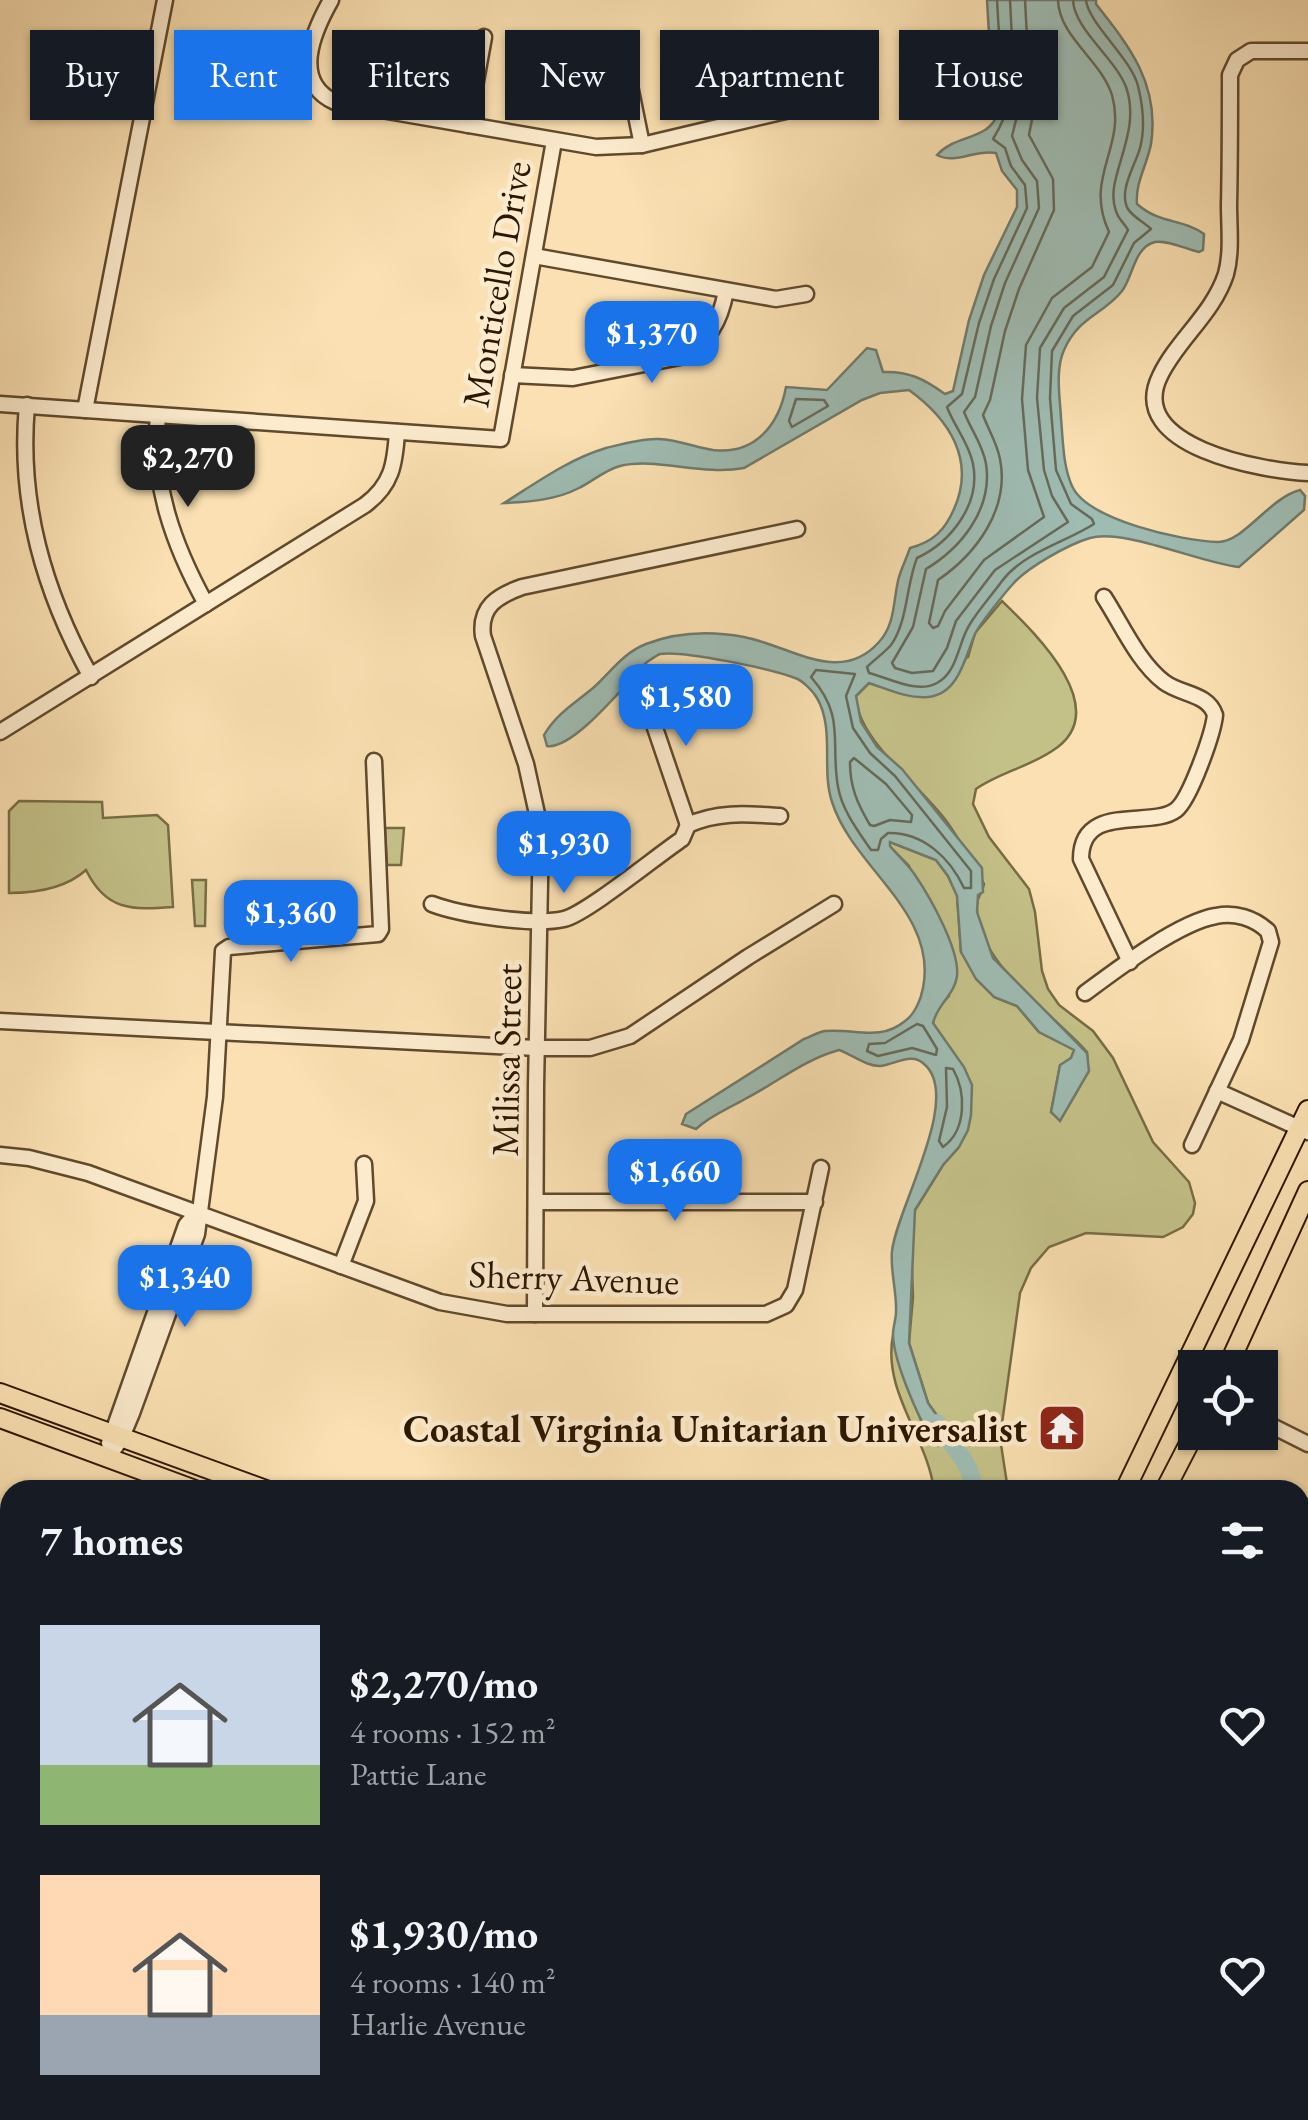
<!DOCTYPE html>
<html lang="en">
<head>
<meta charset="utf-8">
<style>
	body { margin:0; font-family:"EB Garamond",serif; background:#242831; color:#f1f3f6; height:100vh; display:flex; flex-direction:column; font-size:38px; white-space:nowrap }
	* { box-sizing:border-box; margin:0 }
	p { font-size:32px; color:#9ea1a6 }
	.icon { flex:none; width:55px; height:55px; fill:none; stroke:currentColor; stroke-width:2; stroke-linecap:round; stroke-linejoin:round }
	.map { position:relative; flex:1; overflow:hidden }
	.drawer { position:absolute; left:0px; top:1480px; width:1310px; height:640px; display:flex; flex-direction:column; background:#171b24; border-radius:30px 30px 0 0; box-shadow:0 2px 8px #0004 }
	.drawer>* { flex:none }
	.banner { position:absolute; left:30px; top:30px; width:1250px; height:90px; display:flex; gap:20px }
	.fabs { position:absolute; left:1178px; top:1350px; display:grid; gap:20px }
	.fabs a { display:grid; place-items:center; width:100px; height:100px; border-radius:0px; background:#171b24; box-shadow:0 2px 8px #0004; font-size:50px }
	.price { position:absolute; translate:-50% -85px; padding:0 22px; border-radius:20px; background:#1a73e8; color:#fff; font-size:32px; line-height:65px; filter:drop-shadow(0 2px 5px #0008) }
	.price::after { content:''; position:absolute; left:50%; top:60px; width:30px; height:22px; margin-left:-15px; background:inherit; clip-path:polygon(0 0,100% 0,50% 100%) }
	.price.on { background:#222; color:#fff }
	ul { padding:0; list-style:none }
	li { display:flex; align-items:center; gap:30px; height:250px; padding:0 40px }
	li span { display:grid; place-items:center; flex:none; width:280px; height:200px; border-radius:0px; color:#555 }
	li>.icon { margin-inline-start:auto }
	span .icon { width:120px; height:120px; fill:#fffc; stroke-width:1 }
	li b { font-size:42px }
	h2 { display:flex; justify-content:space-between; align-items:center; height:120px; padding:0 40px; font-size:42px }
	.chip { padding:0 35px; border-radius:0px; background:#171b24; box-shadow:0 2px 8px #0004; font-size:35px; line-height:90px }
	.chip.on { background:#1a73e8; color:#fff }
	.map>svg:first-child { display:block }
	.green { fill:#c4c188; stroke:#786c44; stroke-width:2.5 }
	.water { fill:#9fbcb3; stroke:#717a6b; stroke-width:2.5 }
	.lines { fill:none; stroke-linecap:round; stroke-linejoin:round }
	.shore { stroke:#666a5a; stroke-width:2.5 }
	.river { stroke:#9fbcb3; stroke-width:18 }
	.minor-casing { stroke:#60492c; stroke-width:19 }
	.major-casing { stroke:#2d1700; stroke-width:22 }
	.minor { stroke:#fcebcd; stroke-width:14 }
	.major { stroke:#fae0b2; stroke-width:18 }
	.labels { text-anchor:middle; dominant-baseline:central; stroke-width:9; stroke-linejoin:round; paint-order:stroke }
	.street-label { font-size:38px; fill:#2d1700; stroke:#fcebcd }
	.poi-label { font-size:38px; font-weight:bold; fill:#2d1700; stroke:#fcebcd; text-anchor:end }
</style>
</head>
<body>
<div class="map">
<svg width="1308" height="2120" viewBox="0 0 1308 2120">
	<rect width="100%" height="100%" fill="#fae0b2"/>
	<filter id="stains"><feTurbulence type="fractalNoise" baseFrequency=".002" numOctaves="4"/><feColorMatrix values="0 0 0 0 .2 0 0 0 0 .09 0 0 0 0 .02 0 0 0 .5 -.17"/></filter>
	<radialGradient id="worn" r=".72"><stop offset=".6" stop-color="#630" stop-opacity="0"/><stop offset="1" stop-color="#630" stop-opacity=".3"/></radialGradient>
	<g class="green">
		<path d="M1002,601c34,33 114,110 50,150 -24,16 -53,22 -76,38l-3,15 16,33 40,52 6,23 7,59 6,18 11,16 34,26 20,27 40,84 36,40 6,21 -2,11 -10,13 -20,10 -77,-4 -37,14 -18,21 -11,25 -20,145 8,52h-74c-7,-54 -52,-98 -41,-155l10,39 23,59 24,1 -22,-31 -19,-60 4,-46 -2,-53 4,-34 28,-45 16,-18 -26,-124 3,-13 13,-14 -40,-130 -20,-20 1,-4 46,18 12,16 9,19 4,57 33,45 23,9 22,26 36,18 -4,8 -11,8 -9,46 9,8 28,-48 -1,-20c-34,-39 -113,-90 -110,-147 0,-9 5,-11 7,-21 -12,-20 -23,-43 -37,-62 -26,-36 -91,-83 -91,-126l13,-13 39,12 60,-38 7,-24z"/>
		<path d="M19,801l83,1 1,16 54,-3 11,10 5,82c-41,3 -67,4 -87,-37 -21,19 -50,23 -77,23v-82z"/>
		<polygon points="385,828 404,828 401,865 387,865"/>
		<polygon points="192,880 206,880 205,926 195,926"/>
	</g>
	<path class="water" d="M987,0h109v4c34,43 64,81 55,140 -4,21 -16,39 -14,60 24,21 45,14 67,30l-1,16 -4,2c-13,-3 -31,-12 -44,-10 -21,5 -22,35 -33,49 -19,24 -43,25 -58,59 -9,20 -4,48 -3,68 2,23 2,48 11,68 15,34 110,55 146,56 26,0 51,-44 82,-52l5,6 -1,14 -65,57c-38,-4 -116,-39 -149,-29 -21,6 -64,30 -78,47 -8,9 -33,40 -37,49 -10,23 -16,60 -47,63 -20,2 -41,-8 -59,-14l-13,13 5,26 16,25 25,22 80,99 1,24 -5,3 -1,17 16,46 94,95 2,18 -29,50 -9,-9 9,-47 11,-7 3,-8 -35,-18 -22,-26 -23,-9 -18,-18 -15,-27 -4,-56 -9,-20 -12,-16 -46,-18v4c8,10 18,18 25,29 15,22 45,75 42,101 -2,18 -20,29 -24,47l31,44 8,18 -1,30 -3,15 -9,17 -16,18 -28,45 -6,133 19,60 22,31v6l-12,6c-17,-18 -45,-86 -45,-112 0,-7 3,-15 3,-22 1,-20 -6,-41 -4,-61 5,-44 71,-154 32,-187 -12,-12 -28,0 -43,2 -14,1 -28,-11 -42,-16 -36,10 -61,32 -94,49 -17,10 -34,16 -49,30l-14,-5 4,-10 118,-75c6,-2 14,-7 21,-8 29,-3 55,11 80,-10 10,-7 16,-22 18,-33 15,-76 -70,-120 -91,-186 -11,-33 3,-73 -15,-104 -4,-7 -15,-18 -22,-20 -23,-9 -113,-28 -135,-24 -3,1 -10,6 -13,8 -20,20 -73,88 -100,84l-3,-11c12,-21 31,-32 49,-47 18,-16 30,-35 53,-44 31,-12 65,-13 98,-7 47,9 96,49 135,5 17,-18 14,-44 20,-65 3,-10 8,-20 11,-29 23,-6 35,-18 44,-39 22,-49 -5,-90 -45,-119l-29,3 -18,7 -118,68c-42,8 -88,-11 -124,-2 -15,4 -27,15 -41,22 -23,12 -50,14 -75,15 32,-20 65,-44 102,-55 16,-4 37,-10 53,-9 19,1 36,8 54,11 42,5 66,-25 73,-63l41,3 40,-42 9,2 7,22c26,-1 41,7 62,22l8,-3 16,-71 15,-45 33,-68v-17l-15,-19 -6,-18c-22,-4 -40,12 -59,2 13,-15 32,-15 48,-25 29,-19 7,-65 5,-90 -2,-13 -2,-27 -3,-40z"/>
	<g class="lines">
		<g class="shore">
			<path d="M997,0c1,13 1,27 3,40 5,43 18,59 -7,99l12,9 6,18 14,19 2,23 -33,71 -15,44 -17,71 -15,13c7,19 22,36 26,57 8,40 -22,78 -56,94 -11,27 -9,63 -26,87 -7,8 -17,15 -24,22l2,6c20,5 48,21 68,10 21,-11 21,-41 33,-59 9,-15 22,-29 32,-43 22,-29 64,-39 92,-57l-2,-5 -21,-15 -15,-34 -6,-72 2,-47 21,-35 40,-31 21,-42 17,-14c-6,-6 -18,-12 -23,-20 -10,-18 7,-43 12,-61 5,-19 3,-42 -2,-62 -7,-28 -50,-63 -52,-86"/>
			<path d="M1010,0l2,39 11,53 -11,44 10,24 15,21 2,27 -34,75 -14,43 -16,71 -11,15c7,18 19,33 22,52 7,45 -25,84 -60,105l-13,58 -21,36 3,5 17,5 21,-2 14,-23 9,-27 39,-51 73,-48 -16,-26 -8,-26 -7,-72 3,-50 24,-40 40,-31 24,-47c-3,-6 -10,-11 -12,-19 -13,-33 27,-76 10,-124 -11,-29 -52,-58 -53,-87"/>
			<path d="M1025,0l2,37 11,51 -9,47 24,44 1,31 -35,79 -14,42 -15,69 -7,15c5,14 14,28 17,44 10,50 -24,95 -62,121l-9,43 4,5 5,-2 7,-15 39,-51 60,-43 -16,-47 -6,-71 4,-54 26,-47 40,-31 17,-35c-26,-56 18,-84 3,-137 -11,-35 -53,-58 -54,-95"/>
			<polygon points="796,399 824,400 828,406 792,427 789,421"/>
			<path d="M816,670l39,4 -9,22 7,32 17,25 25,23 76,95v17h-7c-14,-30 -41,-56 -76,-55l-7,6 -3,11h-7c-13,-19 -29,-40 -33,-63 -8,-46 8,-70 -27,-110z"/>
			<path d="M854,758l32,26 26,31 -1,7 -21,-2 -16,6 -4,-1c-13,-22 -20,-38 -20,-63z"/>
			<polygon points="917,1024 923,1026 937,1049 936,1055 912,1048 878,1056 867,1051 869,1044 885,1043"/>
			<path d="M946,1068l7,1c13,23 14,61 -10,78l-4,-6 8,-34z"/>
		</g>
		<path class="river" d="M937,1423c17,28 30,31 38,67"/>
		<g class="minor-casing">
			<g id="minor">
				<path d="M331,0c-18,32 -40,82 4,102l261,45 46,-2 152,-36"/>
				<path d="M1308,51h-57l-14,9 -7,15c0,43 0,87 -1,130 0,22 3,47 -3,69 -13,40 -49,66 -66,102 -35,71 103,95 148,97"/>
				<polyline points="629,81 642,145"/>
				<polyline points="468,125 484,37"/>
				<polyline points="534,256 776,299 806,294"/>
				<path d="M512,375l61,3 107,-21c29,-15 40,-35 46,-66"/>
				<polyline points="0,404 501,439 554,141"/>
				<path d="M27,405c-9,98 17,187 64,272"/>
				<polyline points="85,410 165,0"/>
				<path d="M158,416c-7,68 16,130 48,188"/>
				<path d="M1104,597c18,28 34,65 60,85 17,13 44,11 51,33 -2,19 -25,84 -39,95 -25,19 -95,-8 -95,49l49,103"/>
				<polyline points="635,701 653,722 688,825"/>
				<path d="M0,732l365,-227c27,-20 30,-41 32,-73"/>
				<path d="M688,825c30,-14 60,-11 92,-9"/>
				<path d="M432,904c29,11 103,22 132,15 22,-5 94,-64 118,-80l6,-14"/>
				<path d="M1085,993c31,-23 94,-71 131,-77 19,-4 38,2 52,15l3,11 -30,98 -49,105"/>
				<polyline points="0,1021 536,1048 590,1048 630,1036 748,957 834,904"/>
				<polyline points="1217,1091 1308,1132"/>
				<polyline points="0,1155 29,1158 88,1173 440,1302 507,1314 766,1314 786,1305 795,1290 821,1168"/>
				<polyline points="536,1202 815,1202"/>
				<polyline points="341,1266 366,1201 364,1164"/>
				<path d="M535,1314l1,-228 5,-254 -15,-68 -43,-128c-4,-29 14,-40 39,-49l275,-58"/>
				<polyline points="1260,1420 1308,1444"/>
				<polyline points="109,1443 186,1225 198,1212"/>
				<polyline points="108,1458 122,1437 132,1413 197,1234 215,1097 223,951 229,947 378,934 381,929 374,761"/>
				<polyline points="1300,1522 1308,1507"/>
				<polyline points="0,1571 10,1574"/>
				<polyline points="1300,1727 1308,1710"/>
				<polyline points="0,1731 10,1734"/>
				<polyline points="0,1819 10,1851"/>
				<polyline points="0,2030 10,2029"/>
				<polyline points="94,2110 97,2120"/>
			</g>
		</g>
		<g class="major-casing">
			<g id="major">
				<polyline points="1227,1368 1308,1191"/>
				<polyline points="0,1393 266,1490"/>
				<polyline points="0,1418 195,1490"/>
				<polyline points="1125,1490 1308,1110"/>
				<polyline points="1165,1490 1195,1432"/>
				<polyline points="1300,1864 1308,1871"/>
				<polyline points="1300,1896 1308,1903"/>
				<polyline points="825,2120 830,2110"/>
				<polyline points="866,2120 871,2110"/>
			</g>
		</g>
		<use href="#minor" class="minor"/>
		<use href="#major" class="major"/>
	</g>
	<defs>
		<g id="temple-square" transform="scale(2.5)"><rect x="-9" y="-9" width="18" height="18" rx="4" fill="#8f2418" stroke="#fcebcd"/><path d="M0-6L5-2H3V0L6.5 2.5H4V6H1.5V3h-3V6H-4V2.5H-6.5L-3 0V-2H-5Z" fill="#fff"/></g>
	</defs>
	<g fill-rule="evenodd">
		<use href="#temple-square" x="1062" y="1428"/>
	</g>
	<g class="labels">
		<g class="street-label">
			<text transform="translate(496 284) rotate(-80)">Monticello Drive</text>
			<text transform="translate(506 1060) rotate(-89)">Milissa Street</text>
			<text transform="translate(574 1277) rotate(2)">Sherry Avenue</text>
		</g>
		<g class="poi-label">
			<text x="1027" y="1428">Coastal Virginia Unitarian Universalist</text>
		</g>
	</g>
	<rect width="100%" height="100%" filter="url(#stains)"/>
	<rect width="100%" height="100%" fill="url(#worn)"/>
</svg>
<div class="fabs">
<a><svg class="icon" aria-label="locate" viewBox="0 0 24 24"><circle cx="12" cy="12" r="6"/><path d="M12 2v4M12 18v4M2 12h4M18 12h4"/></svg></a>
</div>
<b class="price" style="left:652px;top:386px">$1,370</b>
<b class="price on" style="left:188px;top:510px">$2,270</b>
<b class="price" style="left:686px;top:749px">$1,580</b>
<b class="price" style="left:564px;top:896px">$1,930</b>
<b class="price" style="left:291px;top:965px">$1,360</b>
<b class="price" style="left:675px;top:1224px">$1,660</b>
<b class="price" style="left:185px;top:1330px">$1,340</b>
<div class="banner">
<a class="chip">Buy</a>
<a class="chip on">Rent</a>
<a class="chip">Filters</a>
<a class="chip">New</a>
<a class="chip">Apartment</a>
<a class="chip">House</a>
</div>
<section class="drawer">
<h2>7 homes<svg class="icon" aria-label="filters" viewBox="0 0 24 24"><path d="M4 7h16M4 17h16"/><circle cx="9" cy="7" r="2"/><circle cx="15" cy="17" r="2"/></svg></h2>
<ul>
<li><span style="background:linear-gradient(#c9d6e8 70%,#8fb573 0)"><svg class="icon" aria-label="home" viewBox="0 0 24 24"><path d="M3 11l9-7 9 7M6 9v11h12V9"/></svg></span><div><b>$2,270/mo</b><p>4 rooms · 152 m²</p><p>Pattie Lane</p></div><svg class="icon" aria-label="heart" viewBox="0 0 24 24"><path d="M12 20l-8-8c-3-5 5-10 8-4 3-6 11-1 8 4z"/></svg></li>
<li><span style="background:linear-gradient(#ffd9b3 70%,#9aa5b1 0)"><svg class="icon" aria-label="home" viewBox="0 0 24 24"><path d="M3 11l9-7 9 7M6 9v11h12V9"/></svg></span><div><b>$1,930/mo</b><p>4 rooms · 140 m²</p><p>Harlie Avenue</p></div><svg class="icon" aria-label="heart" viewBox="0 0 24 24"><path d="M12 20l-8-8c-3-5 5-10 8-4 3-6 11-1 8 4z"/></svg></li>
</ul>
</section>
</div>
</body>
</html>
